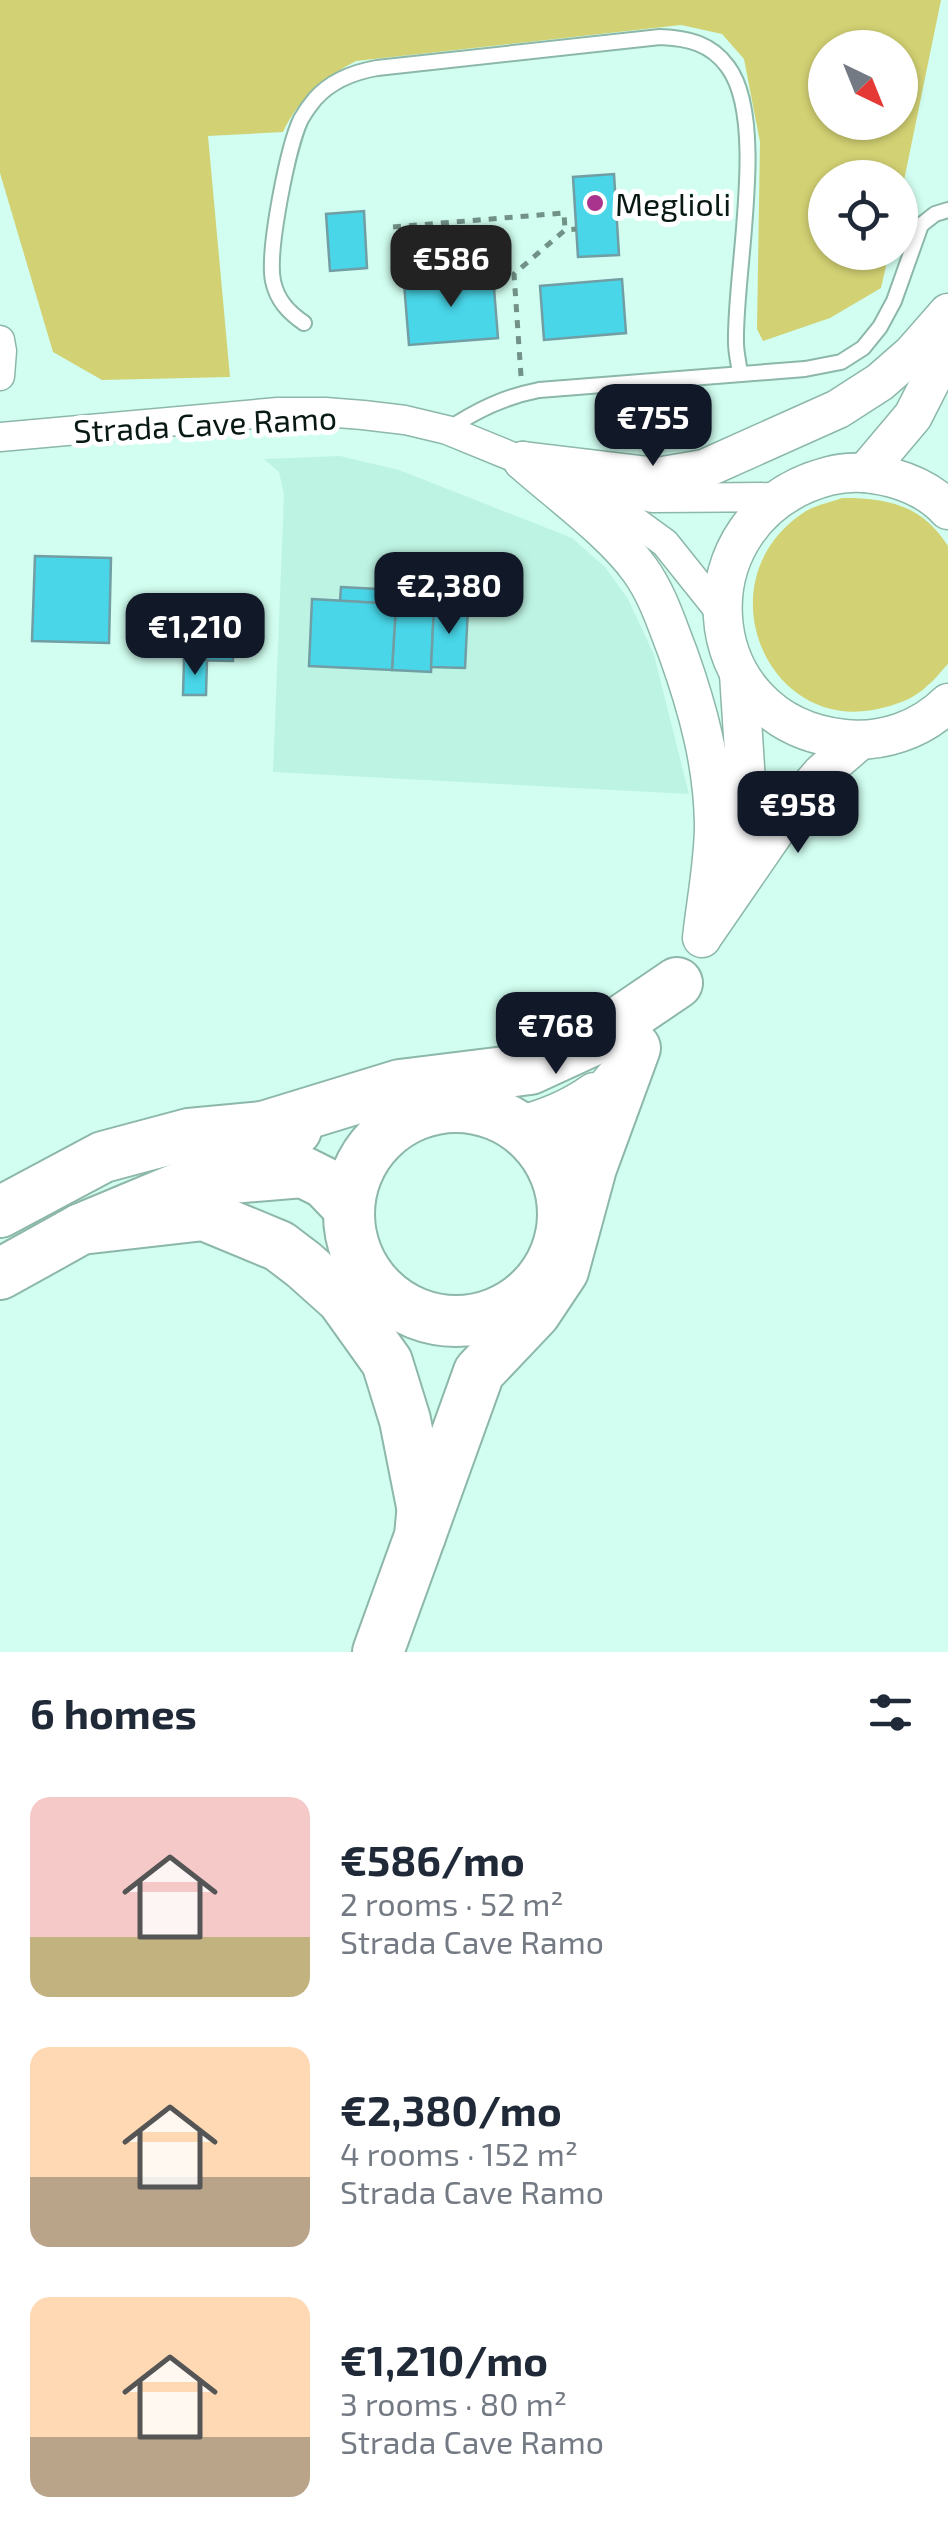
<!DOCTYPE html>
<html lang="en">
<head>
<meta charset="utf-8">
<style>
	body { margin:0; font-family:"Exo 2",sans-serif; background:#f6f6f7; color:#1f2937; height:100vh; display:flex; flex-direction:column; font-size:38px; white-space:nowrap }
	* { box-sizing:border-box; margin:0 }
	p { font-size:32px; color:#747a83 }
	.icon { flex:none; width:55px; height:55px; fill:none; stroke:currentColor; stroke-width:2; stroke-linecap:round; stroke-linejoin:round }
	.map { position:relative; height:1652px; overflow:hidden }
	.details { display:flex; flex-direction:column; background:#fff; flex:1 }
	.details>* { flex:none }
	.needle { width:65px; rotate:137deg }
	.buttons { position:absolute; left:808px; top:30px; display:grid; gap:20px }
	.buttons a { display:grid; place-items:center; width:110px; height:110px; border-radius:50%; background:#fff; box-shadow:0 2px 8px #0004; font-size:50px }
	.price { position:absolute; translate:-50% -85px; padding:0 22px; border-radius:20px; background:#111827; color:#fff; font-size:32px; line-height:65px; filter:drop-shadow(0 2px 5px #0008) }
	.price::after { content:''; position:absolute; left:50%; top:60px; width:30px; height:22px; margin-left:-15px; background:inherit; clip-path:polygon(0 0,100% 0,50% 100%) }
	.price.active { background:#222; color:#fff }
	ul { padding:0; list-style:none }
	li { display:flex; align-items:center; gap:30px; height:250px; padding:0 30px }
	li span { display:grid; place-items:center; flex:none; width:280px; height:200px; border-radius:20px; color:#555 }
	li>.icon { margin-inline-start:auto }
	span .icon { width:120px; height:120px; fill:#fffc; stroke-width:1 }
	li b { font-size:42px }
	h2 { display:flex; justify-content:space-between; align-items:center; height:120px; padding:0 30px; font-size:42px }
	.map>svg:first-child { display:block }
	.built { fill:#bdf3e2 }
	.green { fill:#d2d173; fill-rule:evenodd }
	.building { fill:#48d6e8; stroke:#719ea4; stroke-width:2.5 }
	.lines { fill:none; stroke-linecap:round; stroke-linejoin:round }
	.lane-casing { stroke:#8cb7a9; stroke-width:18 }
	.street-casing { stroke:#8cb7a9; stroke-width:31 }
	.secondary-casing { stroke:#8cb7a9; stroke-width:41 }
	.highway-casing { stroke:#8cb7a9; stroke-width:54 }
	.path { stroke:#729288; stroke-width:5; stroke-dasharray:8 8; stroke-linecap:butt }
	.lane { stroke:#fff; stroke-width:14 }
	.street { stroke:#fff; stroke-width:28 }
	.secondary { stroke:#fff; stroke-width:38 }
	.highway { stroke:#fff; stroke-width:50 }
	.poi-dot { fill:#a8348e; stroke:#fff; stroke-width:4 }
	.labels { text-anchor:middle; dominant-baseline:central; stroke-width:10; stroke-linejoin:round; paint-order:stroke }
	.poi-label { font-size:32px; fill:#081914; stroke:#fff; text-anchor:start }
	.street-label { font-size:32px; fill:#081914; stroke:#fff }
</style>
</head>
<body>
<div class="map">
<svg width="948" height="1652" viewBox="0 0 948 1652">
	<rect width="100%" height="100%" fill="#d1fef0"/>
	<polygon class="built" points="340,456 399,470 572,538 605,567 628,599 654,655 689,794 273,772 284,495 279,472 264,459"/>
	<g class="green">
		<path d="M0,0h941l-41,200v-22h-75v74l64,1 -8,35 -51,30 -67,23 -6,-12 3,-187 -16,-83 -22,-25 -41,-9 -325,36c-33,17 -57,37 -73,71l-75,4 22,241 -128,3 -49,-28 -53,-179zM825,48h75v74h-75z"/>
		<path d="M842,498c46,0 80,7 106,48v118c-7,7 -13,16 -21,22 -11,11 -26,17 -41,21 -118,34 -187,-128 -80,-196 11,-6 25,-9 36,-13z"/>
	</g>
	<g class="building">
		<polygon points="614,174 619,255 578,257 573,177"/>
		<polygon points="364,211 367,268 330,271 326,214"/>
		<polygon points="493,276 498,338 409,345 404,283"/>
		<polygon points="622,279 626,333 544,340 540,286"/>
		<polygon points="35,556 111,558 109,643 32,641"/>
		<polygon points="341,587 451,593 450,608 434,607 431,672 392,670 396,604 340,601"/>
		<polygon points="312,599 396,604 392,670 309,666"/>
		<polygon points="185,601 234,602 233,661 184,660"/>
		<polygon points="434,607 468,608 465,668 431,667"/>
		<polygon points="184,660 207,660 206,695 183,695"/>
	</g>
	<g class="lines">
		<g class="lane-casing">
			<g id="lane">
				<path d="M304,323c-16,-11 -27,-23 -31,-42 -6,-30 15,-135 28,-162 4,-7 9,-14 14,-20 16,-18 39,-27 62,-31l283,-31c27,1 51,6 68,30 40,54 6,207 8,276 0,10 3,21 4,31"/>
				<path d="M447,430c30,-20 57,-33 92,-40l266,-21 36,-7 22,-14 17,-21 14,-26 27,-76 14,-11 13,-4"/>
			</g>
		</g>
		<g class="street-casing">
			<g id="street">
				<polyline points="0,340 2,351 0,376"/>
				<polyline points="0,437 278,412 325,412 363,415 405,420 447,430 523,461 632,519 665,543 721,613"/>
				<polyline points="593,483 652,498 780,497"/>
			</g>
		</g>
		<g class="secondary-casing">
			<g id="secondary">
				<path d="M523,461c36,32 90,71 117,109 18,25 27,55 38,83 20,56 35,111 36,171 0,38 -8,77 -12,114"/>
				<polyline points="523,461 657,477 704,469 838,409 880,382 912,354 948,313"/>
				<polyline points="865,473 913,416 948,347"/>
				<path d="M948,510c-27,-30 -81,-44 -119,-34 -150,39 -138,247 15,263 38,4 77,-9 104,-36"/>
				<polyline points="727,869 736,843 746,782 739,674"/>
				<polyline points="705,933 789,811 822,773 859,741"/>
				<path d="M518,1126c29,-8 52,-17 76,-34"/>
				<polyline points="549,1159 615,1077"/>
			</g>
		</g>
		<g class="highway-casing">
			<g id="highway">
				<circle cx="456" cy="1214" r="107"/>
				<polyline points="263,1127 400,1085 530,1069 593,1040 677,983"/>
				<polyline points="0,1212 103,1157 189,1134 263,1127 296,1130"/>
				<polyline points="81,1229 204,1215 279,1246 304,1265 342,1299 387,1362 405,1420 422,1506"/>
				<polyline points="0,1274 81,1229 196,1181 303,1172 325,1183 349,1208"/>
				<polyline points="420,1536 479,1372 535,1313 563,1271 591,1168 635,1048"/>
				<polyline points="378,1652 420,1536 423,1504"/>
			</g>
		</g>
		<g class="path">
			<polyline points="393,227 564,213 565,230"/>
			<polyline points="521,376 514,274 565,230 576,229"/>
		</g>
		<use href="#lane" class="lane"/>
		<use href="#street" class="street"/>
		<use href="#secondary" class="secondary"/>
		<use href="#highway" class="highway"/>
	</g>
	<circle class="poi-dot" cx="595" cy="203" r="10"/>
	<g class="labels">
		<g class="poi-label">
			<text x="615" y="203">Meglioli</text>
		</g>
		<g class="street-label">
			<text transform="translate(205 423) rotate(-3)">Strada Cave Ramo</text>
		</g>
	</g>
</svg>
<div class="buttons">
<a><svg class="needle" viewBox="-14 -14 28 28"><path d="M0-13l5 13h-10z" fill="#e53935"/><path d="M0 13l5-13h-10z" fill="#747a83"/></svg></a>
<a><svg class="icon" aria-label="locate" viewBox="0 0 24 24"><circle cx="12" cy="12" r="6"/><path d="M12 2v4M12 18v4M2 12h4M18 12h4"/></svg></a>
</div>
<b class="price active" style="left:451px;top:310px">€586</b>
<b class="price" style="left:653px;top:469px">€755</b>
<b class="price" style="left:449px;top:637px">€2,380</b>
<b class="price" style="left:195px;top:678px">€1,210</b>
<b class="price" style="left:798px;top:856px">€958</b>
<b class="price" style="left:556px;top:1077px">€768</b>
</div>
<section class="details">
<h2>6 homes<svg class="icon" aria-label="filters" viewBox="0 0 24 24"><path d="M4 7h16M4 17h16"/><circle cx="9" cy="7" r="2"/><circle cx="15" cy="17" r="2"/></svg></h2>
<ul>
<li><span style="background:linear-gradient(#f6c9c9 70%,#c2b280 0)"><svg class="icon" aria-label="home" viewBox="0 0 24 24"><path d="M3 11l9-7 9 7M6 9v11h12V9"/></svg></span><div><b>€586/mo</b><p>2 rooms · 52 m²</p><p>Strada Cave Ramo</p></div></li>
<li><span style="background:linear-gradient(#ffd9b3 65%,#b9a48a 0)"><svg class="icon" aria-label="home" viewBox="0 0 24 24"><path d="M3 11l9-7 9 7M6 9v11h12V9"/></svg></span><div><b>€2,380/mo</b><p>4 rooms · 152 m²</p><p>Strada Cave Ramo</p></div></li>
<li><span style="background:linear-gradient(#ffd9b3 70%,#b9a48a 0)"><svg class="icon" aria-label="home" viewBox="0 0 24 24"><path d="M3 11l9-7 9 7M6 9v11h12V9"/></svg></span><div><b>€1,210/mo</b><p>3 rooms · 80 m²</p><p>Strada Cave Ramo</p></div></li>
</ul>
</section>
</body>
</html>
